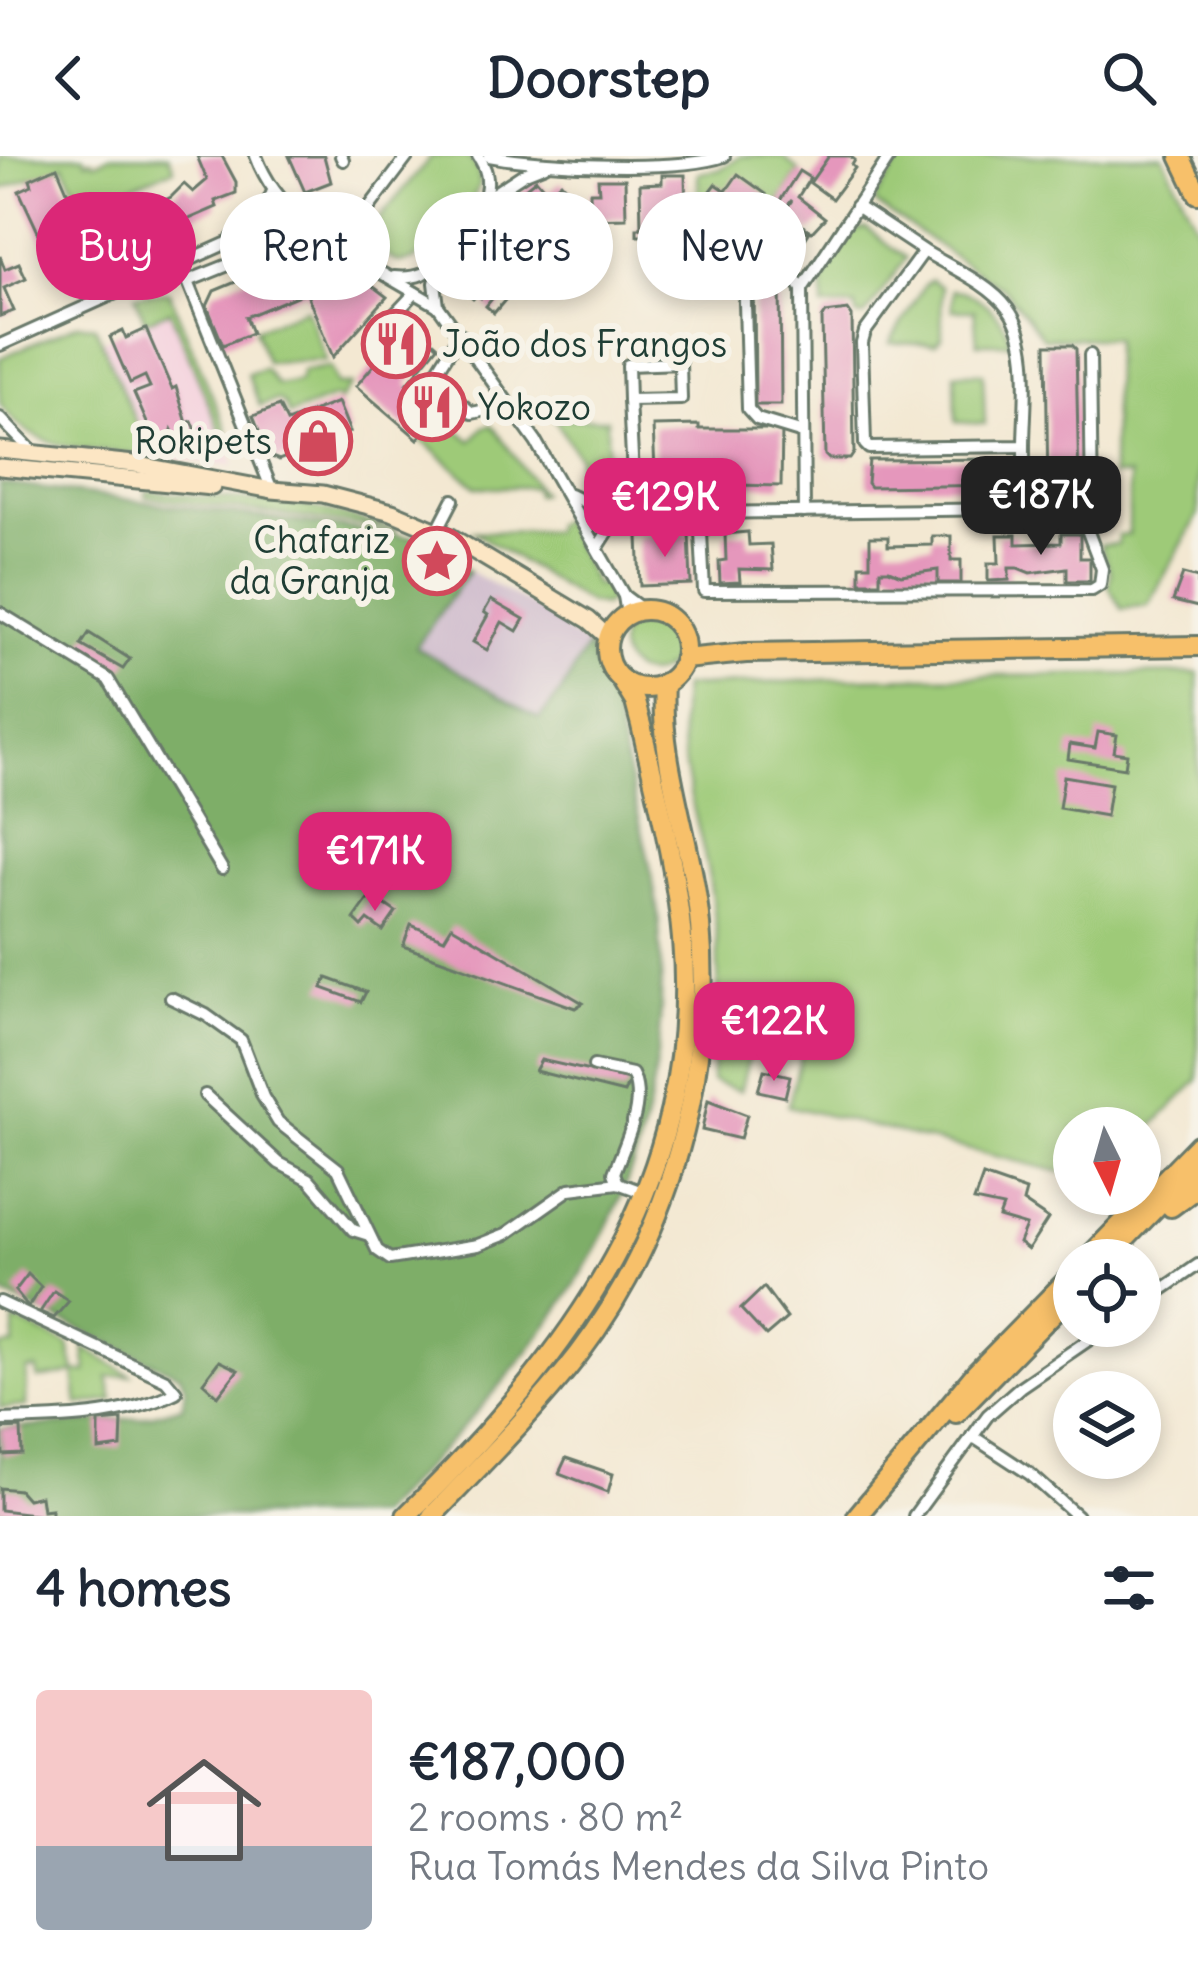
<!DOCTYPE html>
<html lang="en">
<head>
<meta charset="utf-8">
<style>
	body { margin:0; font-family:Delius,sans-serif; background:#f2f2f3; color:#1f2937; height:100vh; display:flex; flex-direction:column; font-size:45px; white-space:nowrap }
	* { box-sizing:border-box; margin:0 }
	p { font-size:39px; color:#747a83 }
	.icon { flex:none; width:66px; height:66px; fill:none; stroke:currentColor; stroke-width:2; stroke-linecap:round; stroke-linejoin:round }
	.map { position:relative; height:1360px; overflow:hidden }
	.side { display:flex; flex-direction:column; background:#fff; flex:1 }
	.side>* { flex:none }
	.banner { position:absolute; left:36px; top:36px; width:1128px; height:108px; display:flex; gap:24px }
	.needle { width:78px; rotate:175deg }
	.controls { position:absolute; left:1053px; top:951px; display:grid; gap:24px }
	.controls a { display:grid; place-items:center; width:108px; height:108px; border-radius:50%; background:#fff; box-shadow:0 6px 18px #0003; font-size:60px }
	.price { position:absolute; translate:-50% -102px; padding:0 27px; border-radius:24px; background:#db2777; color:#fff; font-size:39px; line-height:78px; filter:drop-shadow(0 3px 6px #0008) }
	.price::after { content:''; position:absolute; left:50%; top:72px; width:36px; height:27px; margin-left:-18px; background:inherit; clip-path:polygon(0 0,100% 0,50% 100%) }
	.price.active { background:#222; color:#fff }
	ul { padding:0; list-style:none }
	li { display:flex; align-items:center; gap:36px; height:300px; padding:0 36px }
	li span { display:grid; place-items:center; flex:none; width:336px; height:240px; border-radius:12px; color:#555 }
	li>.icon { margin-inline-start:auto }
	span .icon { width:144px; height:144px; fill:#fffc; stroke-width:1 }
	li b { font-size:51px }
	h2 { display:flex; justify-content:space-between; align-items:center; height:144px; padding:0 36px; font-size:51px }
	.pill { padding:0 42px; border-radius:54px; background:#fff; box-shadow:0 6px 18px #0003; font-size:42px; line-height:108px }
	.pill.active { background:#db2777; color:#fff }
	header { display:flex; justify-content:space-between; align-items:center; height:156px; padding:0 36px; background:#fff; font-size:54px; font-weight:700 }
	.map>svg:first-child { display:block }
	.built { fill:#f4cfdd }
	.industrial { fill:#d0bdcd }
	.green { fill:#9eca78; stroke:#5e8456; stroke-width:3 }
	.forest { fill:#7eae68; stroke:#4e764e; stroke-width:3 }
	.building { fill:#e597bc }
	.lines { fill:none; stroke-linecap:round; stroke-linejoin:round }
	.street-casing { stroke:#69796b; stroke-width:16 }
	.secondary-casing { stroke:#69796b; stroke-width:21 }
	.primary-casing { stroke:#69796b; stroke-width:24 }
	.street { stroke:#fff; stroke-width:10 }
	.secondary { stroke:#fce6c4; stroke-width:15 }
	.primary { stroke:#f7c06b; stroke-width:18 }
	.labels { text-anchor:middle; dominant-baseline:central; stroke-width:12; stroke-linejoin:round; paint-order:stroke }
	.poi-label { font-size:36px; fill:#1f3d34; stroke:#f7f3e8; text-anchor:start }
</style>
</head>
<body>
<header><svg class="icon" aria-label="back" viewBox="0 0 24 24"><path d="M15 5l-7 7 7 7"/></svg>Doorstep<svg class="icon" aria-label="search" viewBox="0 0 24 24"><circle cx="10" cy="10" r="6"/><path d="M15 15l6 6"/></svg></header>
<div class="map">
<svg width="1198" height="1360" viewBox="0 0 1198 1360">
	<rect width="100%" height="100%" fill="#f7f3e8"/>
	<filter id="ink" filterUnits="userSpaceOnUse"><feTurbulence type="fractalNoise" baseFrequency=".00833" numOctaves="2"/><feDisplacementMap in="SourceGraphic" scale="24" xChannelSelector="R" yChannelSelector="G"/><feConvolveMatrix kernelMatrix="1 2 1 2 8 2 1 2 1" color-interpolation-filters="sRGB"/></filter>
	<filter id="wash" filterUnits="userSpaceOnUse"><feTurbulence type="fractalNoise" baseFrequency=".004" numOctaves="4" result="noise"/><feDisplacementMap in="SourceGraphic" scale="48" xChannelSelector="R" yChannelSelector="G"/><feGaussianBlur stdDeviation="2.7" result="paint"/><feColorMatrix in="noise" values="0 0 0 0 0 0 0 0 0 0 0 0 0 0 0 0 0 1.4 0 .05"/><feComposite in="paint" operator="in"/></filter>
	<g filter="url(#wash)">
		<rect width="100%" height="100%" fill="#f3e8d2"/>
		<polygon class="built" points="169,155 235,310 150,299 101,185"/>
		<polygon class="industrial" points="469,415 568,470 565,476 588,489 560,538 540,563 415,491"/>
		<g class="green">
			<polygon points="0,0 84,0 86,5 92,3 94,7 111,0 169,0 174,13 108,39 106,36 83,49 64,9 0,34"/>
			<path d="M432,0h35c8,8 13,14 12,26 -1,15 -18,29 -27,40 -19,24 -46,62 -74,24l1,-27z"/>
			<polygon points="741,0 782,0 799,15 757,80 699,80 698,17 719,14"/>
			<polygon points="904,0 1163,0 1198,72 1198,359 1148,449 1122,453 1109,431 1111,417 1100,389 1118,388 1118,379 1129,378 1129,320 1112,320 1114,182 1043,182 1006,135 876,48 875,43"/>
			<polygon points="866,72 906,102 865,160 858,160 855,150 823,151 823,123 853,75"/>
			<polygon points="931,124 941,131 942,182 935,188 890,187 925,128"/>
			<path d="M951,134c25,0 56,28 59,53h-33l-3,-33h-22z"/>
			<polygon points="169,136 227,275 221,277 170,155 145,165 135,139"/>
			<polygon points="306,152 326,204 266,206 255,173"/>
			<path d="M78,168l17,2 55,129c-54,-6 -119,0 -150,-52v-45z"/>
			<polygon points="330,211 337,229 351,229 339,245 335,241 289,259 284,248 277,244 260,250 247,218 264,213 277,229 299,225 302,215"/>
			<polygon points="955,217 983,217 985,268 956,266"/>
			<polygon points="439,258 471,285 484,271 492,269 541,337 536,339 534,331 477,331 419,282"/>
			<polygon points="554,263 607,263 608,338 599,336 579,321 579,301"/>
			<polygon points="147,335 311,351 398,374 146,341"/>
			<polygon points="562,364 595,429 604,429 610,444 604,450 588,447 474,376 553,375 553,368"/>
			<circle cx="648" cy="490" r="28"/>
			<path d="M1198,517v407l-58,59v-11h-66v47l-286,-69 27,-103 -51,-1 -24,89 -29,-10c9,-66 11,-137 -2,-203 -11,-62 -37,-128 -26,-191l178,-9z"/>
			<polygon points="14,1165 69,1189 75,1216 87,1216 84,1192 130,1219 108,1221 113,1244 78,1249 74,1217 38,1223 37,1213 27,1214 26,1250 0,1252 0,1191 14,1189"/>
		</g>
		<path class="forest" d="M0,327l414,54 13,7 -1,11c5,13 18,18 31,9l12,7 -53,76 123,72 21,-25 28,-49 6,20 19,28c9,79 39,153 46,232 21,269 -103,412 -282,591h-377v-87l141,-11 41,-12 4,-18 -6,-13 -180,-82z"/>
		<g id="blocks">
			<g class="building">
				<polygon points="197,0 222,0 236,26 236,37 215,45 217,51 118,94 114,85 111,87 107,82 117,75 115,69 171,41 184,28 193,36 207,24"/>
				<polygon points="289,0 324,0 331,26 305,36"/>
				<polygon points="829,0 850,0 855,4 852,9 855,12 832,43 810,27"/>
				<polygon points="57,11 79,63 72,66 88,105 74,110 76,116 60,123 19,35 32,29 30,23"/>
				<polygon points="799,15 810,22 798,41 825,62 812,76 784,57 792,44 780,58 774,54"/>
				<polygon points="738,18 766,38 748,64 743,61 736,70 700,49 716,28 726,35"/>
				<polygon points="662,19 685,19 686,59 648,60 648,72 665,72 665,79 637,79 637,72 641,72 640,28 662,27"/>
				<polygon points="536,23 548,37 561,26 574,41 544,66 520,36"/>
				<polygon points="598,23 625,23 626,62 591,63 590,36 599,36"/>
				<polygon points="786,62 809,77 798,94 790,89 791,86 774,79"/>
				<polygon points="501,63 529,85 512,105 484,83"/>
				<polygon points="320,91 329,96 344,131 354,116 387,141 333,201 306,136 246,161 252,177 223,189 207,150 214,135"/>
				<polygon points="0,100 5,113 19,107 26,122 4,132 14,155 0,160"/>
				<polygon points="476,104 494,120 490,125 494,128 481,142 477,139 473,143 456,128 462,122 457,118"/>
				<polygon points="521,108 529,116 494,157 486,150 504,128 508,130 513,123 510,120"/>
				<polygon points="754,117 780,117 781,249 755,249"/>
				<polygon points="848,154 852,160 854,297 850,303 829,303 825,299 822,163 826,157"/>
				<polygon points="414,168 438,190 407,228 440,256 418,283 356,230 406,171 409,174"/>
				<polygon points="146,173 172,233 176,231 187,267 192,265 200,283 180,291 172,274 171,278 155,285 134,237 150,231 145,220 130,227 110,181 123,175 126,182"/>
				<polygon points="1046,189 1072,189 1076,193 1079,330 1076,336 1048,336"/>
				<polygon points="338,246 350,276 279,304 269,300 253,260 279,250 287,266"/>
				<polygon points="699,269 699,273 782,273 781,330 697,328 697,322 672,323 672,315 655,315 653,270"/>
				<polygon points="1009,303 1014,324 1009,329 870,331 867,327 869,304"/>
				<polygon points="748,376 749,389 771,388 773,414 739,413 740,426 720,427 719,405 726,404 725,378"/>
				<polygon points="689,377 691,428 640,430 638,380"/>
				<polygon points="1061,378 1080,378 1080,402 1090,402 1090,425 1067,425 1067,412 1030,417 1018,412 1009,412 1009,424 988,425 988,407 999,407 998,379 1016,379 1016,388 1061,387"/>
				<polygon points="932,380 951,380 951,404 961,404 961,427 938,427 938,414 901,419 889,414 880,414 880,426 860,426 860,409 870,409 870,381 888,381 888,390 932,389"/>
				<polygon points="1183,418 1198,422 1198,451 1173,445"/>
				<polygon points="491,444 524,463 517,475 502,466 487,494 473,486 488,459 484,456"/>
				<polygon points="89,477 130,503 123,513 81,489"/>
				<polygon points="1098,576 1117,579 1114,596 1127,598 1125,612 1068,603 1070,588 1095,592"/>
				<polygon points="1064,620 1111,628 1106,660 1059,652"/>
				<polygon points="371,739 396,756 383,775 368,764 362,771 354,763"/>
				<polygon points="411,769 444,783 452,770 583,847 575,852 403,790"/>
				<polygon points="327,822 366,836 361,846 322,832"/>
				<polygon points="541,904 630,924 624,937 535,915"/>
				<polygon points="764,914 790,920 785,941 758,935"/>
				<polygon points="708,944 747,959 740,983 702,974"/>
				<polygon points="983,1020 1026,1035 1023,1046 1048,1063 1028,1094 1019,1087 1026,1070 999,1062 1003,1051 974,1045"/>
				<polygon points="28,1118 41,1131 28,1151 15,1135"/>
				<polygon points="764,1131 787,1162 766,1180 741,1153"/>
				<polygon points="54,1135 69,1145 54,1162 40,1156"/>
				<polygon points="219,1205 238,1214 218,1240 203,1226"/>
				<polygon points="122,1264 121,1291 99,1294 99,1266"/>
				<polygon points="21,1272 22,1298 3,1299 2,1273"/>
				<polygon points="566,1302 613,1318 608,1336 559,1317"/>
				<polygon points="0,1332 19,1334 27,1343 40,1340 42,1354 51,1353 51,1360 0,1354"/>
			</g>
		</g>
	</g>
	<g filter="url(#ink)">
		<use href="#blocks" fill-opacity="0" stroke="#69796b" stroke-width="3"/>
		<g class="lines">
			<g class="street-casing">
				<g id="street">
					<path d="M256,0c20,54 65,80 113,107"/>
					<polyline points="341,0 343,4"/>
					<polyline points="408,0 365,57 360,88 378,115 438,150"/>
					<path d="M489,0c50,10 189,16 235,0"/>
					<polyline points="484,44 525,17 545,9"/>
					<path d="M856,50l68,45 -59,81 -3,11 3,101 4,4 155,-2c0,-41 10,-102 -16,-137 -18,-25 -58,-42 -84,-58"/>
					<polyline points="296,54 325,62 365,57"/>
					<polyline points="232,82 264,56 273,35"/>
					<polyline points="443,97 435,127 438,150 536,286 624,440 627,459"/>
					<polyline points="181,108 272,334"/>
					<path d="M394,121c10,1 18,1 28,-3 16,-8 60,-64 64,-82 3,-14 0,-24 -8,-36"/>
					<polyline points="188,125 306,78"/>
					<polyline points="802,133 786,109 751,108 744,112 748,253 757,263 803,277"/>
					<polyline points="384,170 415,137"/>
					<polyline points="460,178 432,223 472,257 511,249"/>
					<polyline points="0,189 225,88 282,73 315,77"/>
					<polygon points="680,207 681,243 629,244 628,209"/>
					<polyline points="629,244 635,358"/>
					<polyline points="0,262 32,295"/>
					<polyline points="1024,290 1024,353"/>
					<polyline points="570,339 599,353 629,358"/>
					<polyline points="804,356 802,133 890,0"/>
					<polyline points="700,357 704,435 1092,434 1100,429 1102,413 1079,352"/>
					<polyline points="437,375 453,344"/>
					<polyline points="598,391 612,369 629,358 1092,352 1090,199"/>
					<polyline points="624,440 643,454"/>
					<polyline points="0,457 108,523 222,713"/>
					<polyline points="171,842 206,859 241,884 263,941 278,966 338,1013 377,1094 390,1103 478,1089 506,1078 570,1033 618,1027"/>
					<path d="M594,910l38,8c15,29 -8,71 -18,99l4,10 27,10"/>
					<polyline points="205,939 279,1007 309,1023 353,1074 369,1079"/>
					<path d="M0,1146l166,78 10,12c-51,26 -119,27 -176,28"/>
					<polyline points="1140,1149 1198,1109"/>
					<polyline points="972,1280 1030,1318 1077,1360"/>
					<polyline points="914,1360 988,1259 1020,1231 1109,1170"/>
				</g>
			</g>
			<g class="secondary-casing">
				<g id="secondary">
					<polyline points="0,294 134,308 272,334 323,338 392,356 451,381 589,464 608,481"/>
					<polyline points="0,311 212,331"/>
				</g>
			</g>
			<g class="primary-casing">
				<g id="primary">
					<polyline points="1180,0 1198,38"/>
					<circle cx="646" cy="493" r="39"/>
					<polyline points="684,503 746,497 1198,490"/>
					<polyline points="1171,1051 1198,1031"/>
					<polyline points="1086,1104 1198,989"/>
					<polyline points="1105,1104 1198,1008"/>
					<polyline points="956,1257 1074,1136"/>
					<path d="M406,1360c164,-161 297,-333 276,-577 -6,-73 -25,-143 -41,-214l-6,-23 -14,-23"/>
					<path d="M432,1360c50,-52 103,-105 147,-162 91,-120 135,-279 121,-429 -7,-82 -41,-159 -36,-242"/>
					<polyline points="857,1360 976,1217 1074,1117"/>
				</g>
			</g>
			<use href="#street" class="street"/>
			<use href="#secondary" class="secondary"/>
			<use href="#primary" class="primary"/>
		</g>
	</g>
	<defs>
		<g id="restaurant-ring" transform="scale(3.45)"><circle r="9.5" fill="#f7f3e8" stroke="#d1495b" stroke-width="1.5"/><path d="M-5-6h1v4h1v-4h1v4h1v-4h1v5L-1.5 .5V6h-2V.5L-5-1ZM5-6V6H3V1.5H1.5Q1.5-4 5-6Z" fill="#d1495b"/></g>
		<g id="shop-ring" transform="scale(3.45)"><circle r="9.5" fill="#f7f3e8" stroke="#d1495b" stroke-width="1.5"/><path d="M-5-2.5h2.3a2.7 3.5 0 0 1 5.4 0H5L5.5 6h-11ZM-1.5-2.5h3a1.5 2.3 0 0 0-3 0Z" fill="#d1495b"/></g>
		<g id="sight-ring" transform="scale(3.45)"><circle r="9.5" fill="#f7f3e8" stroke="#d1495b" stroke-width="1.5"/><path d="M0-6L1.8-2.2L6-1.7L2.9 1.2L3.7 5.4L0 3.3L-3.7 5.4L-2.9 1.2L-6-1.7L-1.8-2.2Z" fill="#d1495b"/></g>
	</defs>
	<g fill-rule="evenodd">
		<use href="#restaurant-ring" x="396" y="188"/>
		<use href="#restaurant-ring" x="432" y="251"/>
		<use href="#shop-ring" x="318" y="285"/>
		<use href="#sight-ring" x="437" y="405"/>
	</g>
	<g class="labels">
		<g class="poi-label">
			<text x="442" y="188">João dos Frangos</text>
			<text x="478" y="251">Yokozo</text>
			<text x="272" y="285" text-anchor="end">Rokipets</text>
			<text x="390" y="384" text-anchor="end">Chafariz<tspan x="390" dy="41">da Granja</tspan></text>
		</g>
	</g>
</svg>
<div class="controls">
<a><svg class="needle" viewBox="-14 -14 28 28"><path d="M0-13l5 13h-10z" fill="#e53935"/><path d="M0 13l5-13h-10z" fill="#747a83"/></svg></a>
<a><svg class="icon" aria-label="locate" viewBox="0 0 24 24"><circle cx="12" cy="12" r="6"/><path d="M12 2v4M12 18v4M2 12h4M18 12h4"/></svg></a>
<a><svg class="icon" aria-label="layers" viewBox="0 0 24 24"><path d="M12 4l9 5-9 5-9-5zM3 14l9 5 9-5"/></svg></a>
</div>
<b class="price active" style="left:1041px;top:402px">€187K</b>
<b class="price" style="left:665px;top:404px">€129K</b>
<b class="price" style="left:375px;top:758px">€171K</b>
<b class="price" style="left:774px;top:928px">€122K</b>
<div class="banner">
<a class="pill active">Buy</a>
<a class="pill">Rent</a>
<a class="pill">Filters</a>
<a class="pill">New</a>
</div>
</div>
<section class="side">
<h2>4 homes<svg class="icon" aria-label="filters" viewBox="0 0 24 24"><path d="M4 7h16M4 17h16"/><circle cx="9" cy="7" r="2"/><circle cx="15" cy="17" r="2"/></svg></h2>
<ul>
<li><span style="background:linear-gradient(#f6c9c9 65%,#9aa5b1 0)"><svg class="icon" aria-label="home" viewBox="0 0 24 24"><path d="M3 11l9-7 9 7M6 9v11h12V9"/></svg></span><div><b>€187,000</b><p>2 rooms · 80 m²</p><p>Rua Tomás Mendes da Silva Pinto</p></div></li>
</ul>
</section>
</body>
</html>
